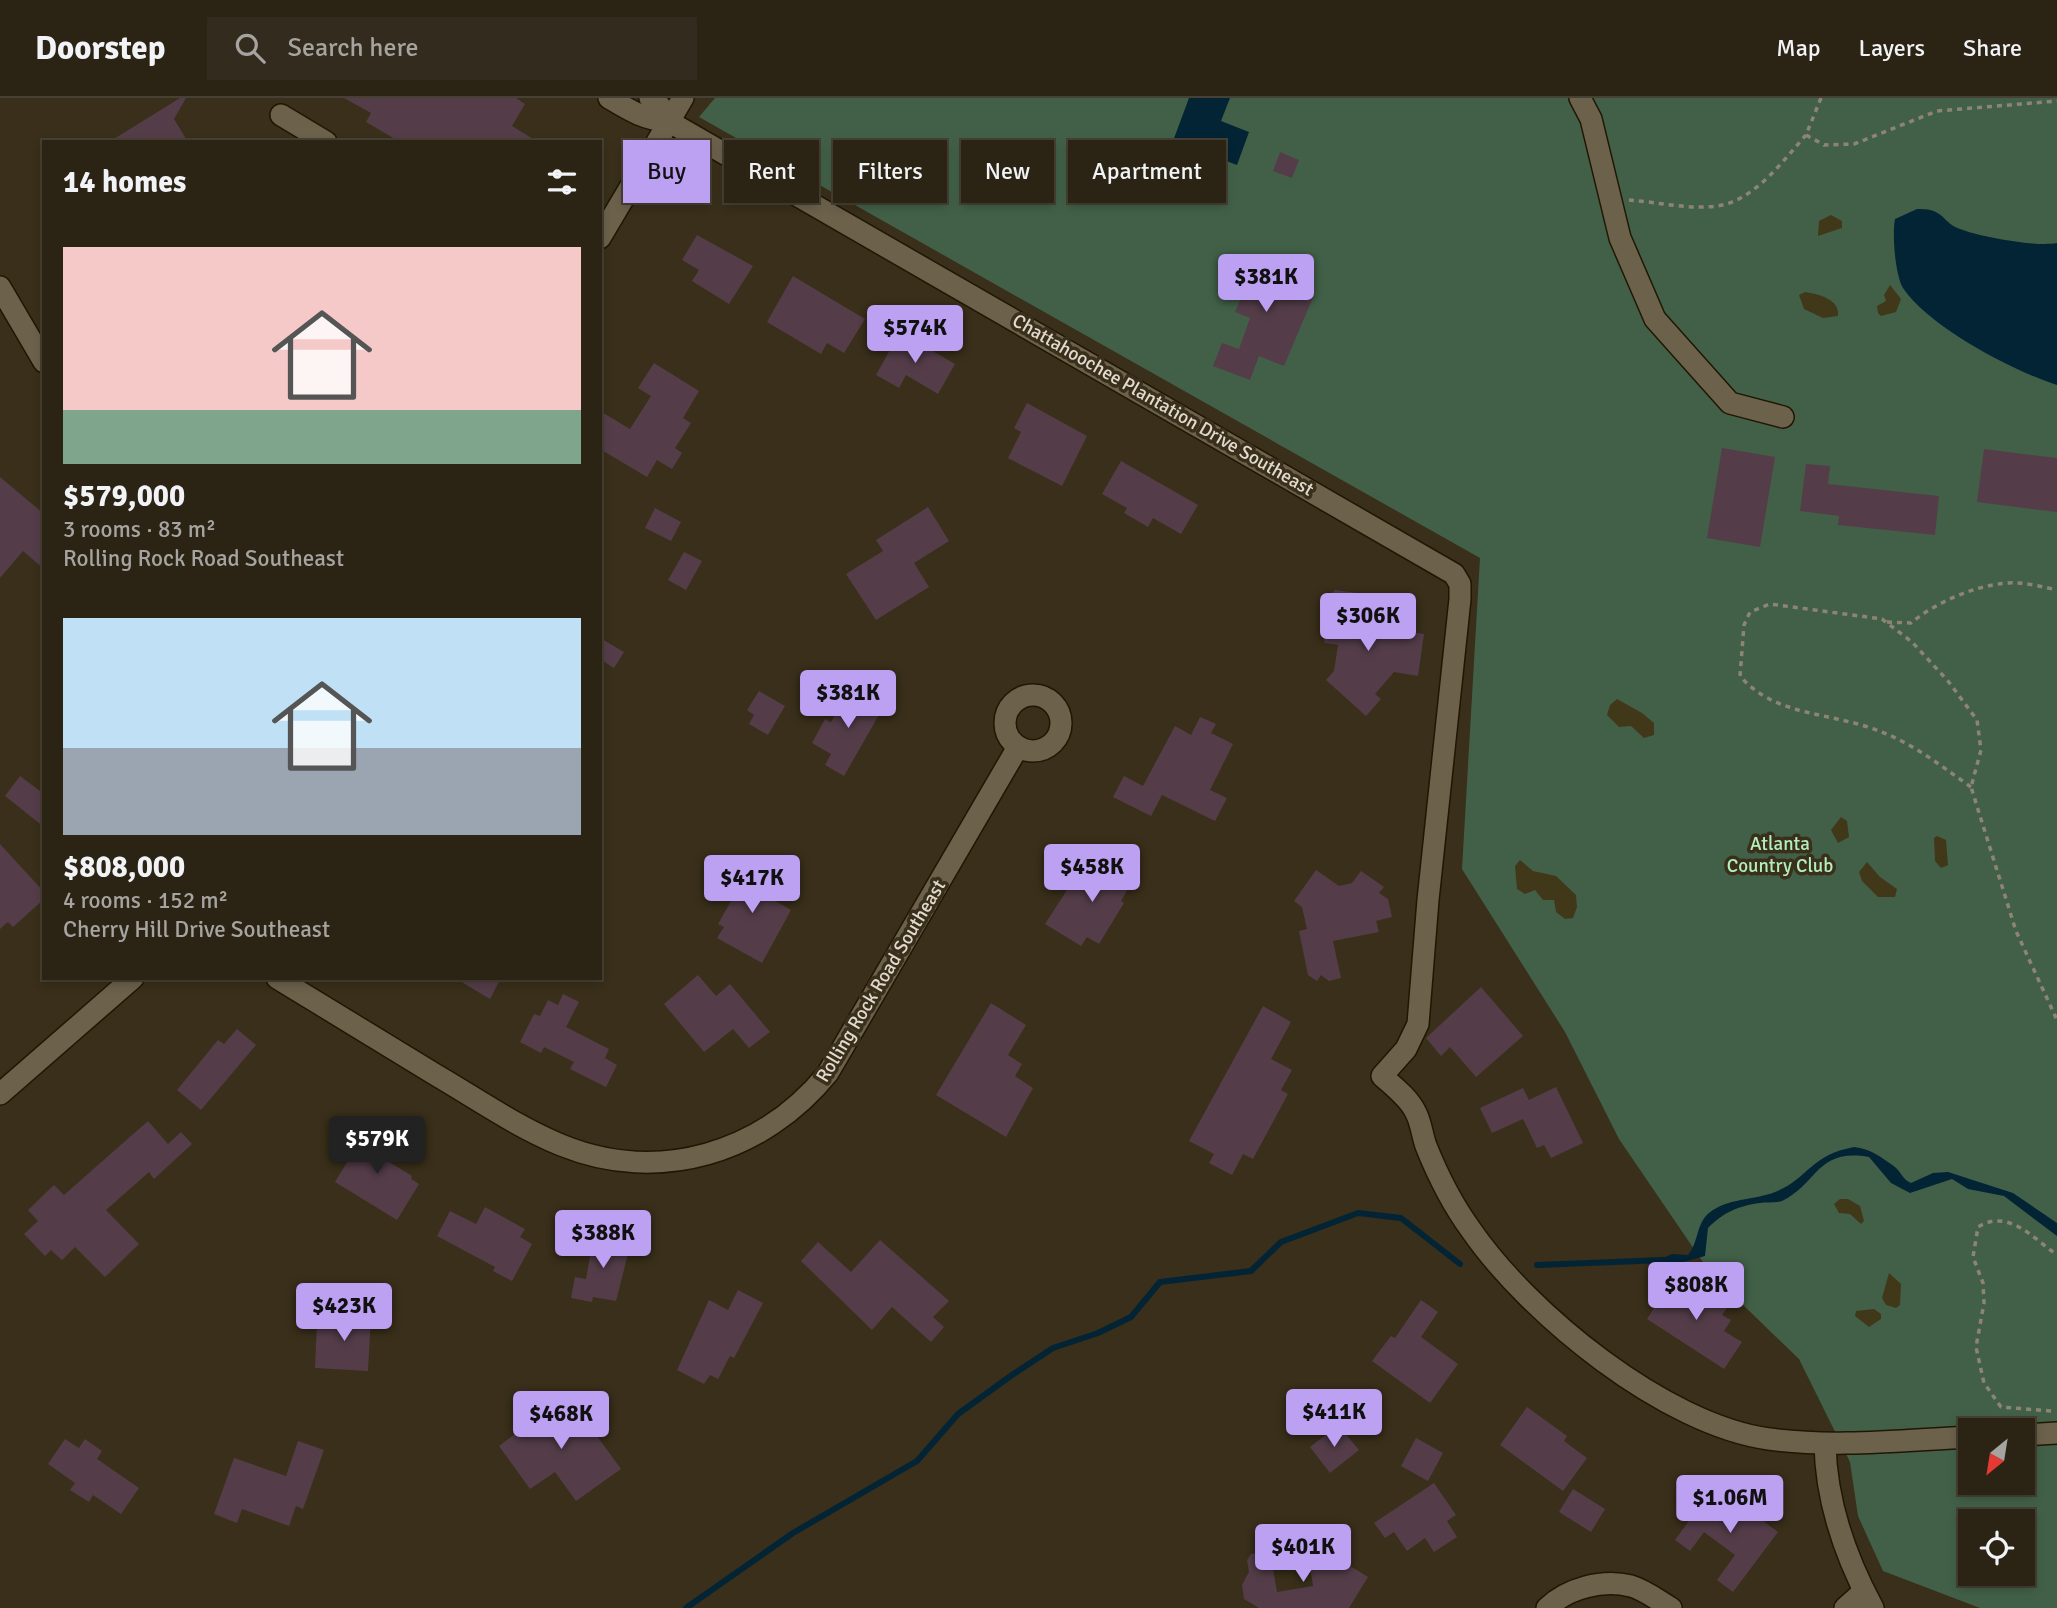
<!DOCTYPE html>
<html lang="en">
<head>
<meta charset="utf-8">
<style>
	body { margin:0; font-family:Signika,sans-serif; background:#332b1d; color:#f1f3f6; height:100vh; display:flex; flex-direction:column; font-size:26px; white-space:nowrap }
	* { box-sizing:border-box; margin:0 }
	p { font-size:23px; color:#a6a4a0 }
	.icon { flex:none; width:38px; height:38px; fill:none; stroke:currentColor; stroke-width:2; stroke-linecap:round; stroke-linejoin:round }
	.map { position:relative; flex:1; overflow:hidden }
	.drawer { position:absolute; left:42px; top:42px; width:560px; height:840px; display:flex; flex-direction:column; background:#2b2314; border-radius:0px; box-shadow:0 4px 10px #0003,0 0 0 2px #474034 }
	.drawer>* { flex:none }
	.guide { position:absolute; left:623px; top:42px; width:665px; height:63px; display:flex; gap:14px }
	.needle { width:46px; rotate:210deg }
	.controls { position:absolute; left:1958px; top:1320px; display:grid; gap:14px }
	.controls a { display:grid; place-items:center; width:77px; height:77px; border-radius:0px; background:#2b2314; box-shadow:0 4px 10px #0003,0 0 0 2px #474034; font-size:35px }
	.price { position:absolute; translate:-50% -60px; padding:0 16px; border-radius:7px; background:#bca0f2; color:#111; font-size:23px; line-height:46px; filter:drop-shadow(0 2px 4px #0008) }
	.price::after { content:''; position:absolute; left:50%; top:42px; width:21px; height:16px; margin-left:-10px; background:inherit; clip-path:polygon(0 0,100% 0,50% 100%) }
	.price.current { background:#222; color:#fff }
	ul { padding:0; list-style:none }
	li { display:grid; align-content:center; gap:14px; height:371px; padding:0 21px }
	li span { display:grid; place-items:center; height:217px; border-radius:0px; color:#555 }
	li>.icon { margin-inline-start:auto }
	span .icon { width:126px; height:126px; fill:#fffc; stroke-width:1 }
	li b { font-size:30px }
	h2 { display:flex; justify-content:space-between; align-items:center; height:84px; padding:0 21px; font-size:30px }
	.pill { padding:0 24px; border-radius:0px; background:#2b2314; box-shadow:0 4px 10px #0003,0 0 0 2px #474034; font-size:24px; line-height:63px }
	.pill.current { background:#bca0f2; color:#111 }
	header { display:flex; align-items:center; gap:42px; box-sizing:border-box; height:98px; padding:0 35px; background:#2b2314; border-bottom:2px solid #474034 }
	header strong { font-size:33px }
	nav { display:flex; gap:38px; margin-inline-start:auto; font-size:24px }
	.search { width:490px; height:63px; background:#332b1d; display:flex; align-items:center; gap:18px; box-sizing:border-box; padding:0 24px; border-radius:0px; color:#a6a4a0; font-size:26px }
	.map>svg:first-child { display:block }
	.green { fill:#426048; fill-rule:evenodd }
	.sand { fill:#403818 }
	.water { fill:#032435 }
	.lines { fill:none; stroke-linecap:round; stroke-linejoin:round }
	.stream { stroke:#032435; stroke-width:6 }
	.building { fill:#543d49 }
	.minor-casing { stroke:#201703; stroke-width:24 }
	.path { stroke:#8d8574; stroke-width:3.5; stroke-dasharray:5 5; stroke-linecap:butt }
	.minor { stroke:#6c614b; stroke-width:21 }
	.labels { text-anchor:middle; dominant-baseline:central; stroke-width:7; stroke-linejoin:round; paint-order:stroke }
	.street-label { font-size:19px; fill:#e1dace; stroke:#392f1a }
	.park-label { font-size:19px; fill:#b2efbe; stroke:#392f1a }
</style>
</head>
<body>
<header>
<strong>Doorstep</strong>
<div class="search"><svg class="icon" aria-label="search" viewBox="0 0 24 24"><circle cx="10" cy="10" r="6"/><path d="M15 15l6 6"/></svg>Search here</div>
<nav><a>Map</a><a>Layers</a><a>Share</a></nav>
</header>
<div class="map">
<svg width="2057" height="1510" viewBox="0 0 2057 1510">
	<rect width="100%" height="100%" fill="#392f1a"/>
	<path class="green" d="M715,0h1342v1510h-77l-97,-37 -25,-55 -8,-54 -51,-103 -88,-85 -92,-135 -54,-107 -103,-163 18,-311 -781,-441zM1970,1332h53v52h-53zM1970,1423h53v52h-53z"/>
	<g class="sand">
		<polygon points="1831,117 1842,123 1842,130 1818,138 1819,123"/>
		<polygon points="1890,187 1901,201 1896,214 1881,218 1878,215 1877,208 1886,203 1884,197"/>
		<path d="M1805,194c13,2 35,7 33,24l-15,2 -19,-9 -5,-14z"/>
		<polygon points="1617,601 1642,615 1654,625 1654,637 1644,640 1631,628 1619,629 1607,617 1610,607"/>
		<polygon points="1841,719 1847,723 1849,739 1838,745 1831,732"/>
		<polygon points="1937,738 1946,742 1948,767 1941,770 1935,763 1934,740"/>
		<polygon points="1520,762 1533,773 1556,778 1576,797 1577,809 1573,820 1565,821 1556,814 1554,802 1543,802 1535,792 1525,796 1517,791 1515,768"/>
		<polygon points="1867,764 1880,779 1897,791 1895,799 1878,799 1862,783 1859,774"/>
		<polygon points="1840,1101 1848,1101 1860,1108 1864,1123 1861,1126 1850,1116 1839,1115 1834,1106"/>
		<polygon points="1889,1175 1901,1186 1900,1207 1896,1210 1886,1207 1882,1200"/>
		<polygon points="1874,1211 1881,1216 1881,1221 1869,1229 1855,1218 1856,1213"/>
	</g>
	<g class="water">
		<polygon points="1189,0 1230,0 1221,23 1249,34 1237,67 1173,43"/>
		<path d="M1917,111c28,-1 25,14 43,20 21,8 75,18 97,14v142c-44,-14 -128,-58 -154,-97 -8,-13 -11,-55 -8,-69z"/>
		<path d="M1854,1049c17,2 27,10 41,20 7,6 7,12 16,16l22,-10 15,-1 65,21 44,30v13l-53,-40 -36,-7 -16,-10 -42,14 -19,-10 -22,-26c-53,-9 -51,27 -87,44 -6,2 -16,1 -22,2 -22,3 -36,9 -52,25l-3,28 -40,11 -6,-7 13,-6 16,1c12,-14 7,-34 25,-45 19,-12 42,-10 62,-18 32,-12 35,-37 79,-45z"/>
	</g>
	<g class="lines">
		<g class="stream">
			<polyline points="1537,1167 1664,1162"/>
			<polyline points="686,1510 793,1435 917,1363 958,1316 1012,1277 1053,1250 1098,1235 1131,1219 1160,1184 1251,1173 1281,1144 1358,1115 1401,1120 1460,1166"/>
		</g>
	</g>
	<g class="building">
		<polygon points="180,0 186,0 174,21 188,44 109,44"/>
		<polygon points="344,0 516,0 525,6 512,28 538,44 400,44 366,24 371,15"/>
		<polygon points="1280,54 1299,62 1292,80 1273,73"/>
		<polygon points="1182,63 1211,74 1202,99 1173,88"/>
		<polygon points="697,137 753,168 729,206 692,183 699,172 682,162"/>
		<polygon points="1273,157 1298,166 1296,173 1311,179 1305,194 1314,197 1284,268 1259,258 1250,282 1213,268 1222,245 1239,251 1250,220 1235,214 1241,200 1225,193 1235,167 1251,173 1256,160 1270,165"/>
		<polygon points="793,178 865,221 844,255 827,245 821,256 767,224"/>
		<polygon points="900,234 955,266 938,296 906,277 899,290 876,277"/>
		<polygon points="654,265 699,293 683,320 691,325 675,350 682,355 672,371 657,362 647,379 600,351 600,313 630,331 651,298 638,290"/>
		<polygon points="1027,305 1087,338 1062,388 1008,360 1021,334 1014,330"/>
		<polygon points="1722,350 1775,359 1760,449 1707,440"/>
		<polygon points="1984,351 2057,360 2057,414 1977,404"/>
		<polygon points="1121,363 1198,407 1181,436 1153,420 1148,429 1124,415 1127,410 1102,396"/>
		<polygon points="1806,366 1830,368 1828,386 1939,398 1935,437 1838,427 1839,418 1800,413"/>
		<polygon points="0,379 44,416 44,471 23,453 0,480"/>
		<polygon points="928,409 949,443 914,465 929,489 876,522 846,476 883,453 876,442"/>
		<polygon points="655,410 681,424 671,443 645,430"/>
		<polygon points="684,454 702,463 686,492 668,482"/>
		<polygon points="1335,492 1357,495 1353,525 1383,529 1390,521 1402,523 1400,532 1424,536 1418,578 1394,574 1375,596 1381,601 1366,618 1326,582 1334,573 1338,547 1324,545 1331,496"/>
		<polygon points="600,540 624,554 614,570 600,561"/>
		<polygon points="851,590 884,608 844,678 825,667 831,656 812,645 825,621 831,624"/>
		<polygon points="759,593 785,608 768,637 749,626 754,617 747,612"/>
		<polygon points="1200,619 1216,626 1211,635 1233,646 1210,692 1227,700 1215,723 1162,697 1151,718 1113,699 1124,678 1143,688 1175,628 1191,637"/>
		<polygon points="20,678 44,696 44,729 5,698"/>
		<polygon points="0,746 44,794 44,801 13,829 8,824 0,831"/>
		<polygon points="1111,759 1137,775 1121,803 1124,805 1099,846 1087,839 1081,848 1045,826 1080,772 1098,782"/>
		<polygon points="742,761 768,776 758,793 791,812 762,865 717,840 724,829 718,826 739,789 729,783"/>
		<polygon points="1316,772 1339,788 1352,785 1361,773 1384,789 1379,795 1388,801 1392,819 1376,823 1379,834 1333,843 1341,880 1329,883 1321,877 1317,883 1308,877 1299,833 1307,831 1302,809 1294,803"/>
		<polygon points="698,877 716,898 730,886 770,934 749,950 733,931 704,954 664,906"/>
		<polygon points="455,880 501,880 490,901"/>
		<polygon points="1481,889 1523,938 1476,979 1450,949 1441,958 1426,940"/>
		<polygon points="563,896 579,904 566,929 609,951 605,960 617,967 606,989 570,971 574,964 544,949 541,955 520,944 534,916 540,918 548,902 558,907"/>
		<polygon points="991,905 1026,927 1008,957 1022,966 1015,978 1033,990 1006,1039 936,997"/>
		<polygon points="1263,908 1291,924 1271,961 1292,972 1281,992 1288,996 1253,1061 1243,1056 1232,1077 1209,1065 1214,1056 1189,1043"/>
		<polygon points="237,931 256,947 201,1012 177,992 218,942 224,946"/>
		<polygon points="1556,989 1583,1045 1551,1060 1544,1047 1537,1050 1523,1021 1492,1035 1480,1010 1523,990 1529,1002"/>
		<polygon points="148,1023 168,1046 181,1034 192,1046 154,1081 149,1074 106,1112 139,1146 105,1179 75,1149 62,1162 51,1152 45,1158 24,1136 38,1123 28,1112 54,1087 64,1097"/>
		<polygon points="369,1028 392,1041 381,1059 412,1078 411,1081 419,1086 397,1122 335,1084"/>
		<polygon points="485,1109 525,1131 520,1139 532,1146 512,1183 493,1173 495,1169 437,1138 450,1113 476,1126"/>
		<polygon points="594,1137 631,1144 616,1203 593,1199 592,1204 571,1200 575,1179 586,1181"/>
		<polygon points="880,1142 949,1203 933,1219 944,1229 931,1244 892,1209 872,1232 801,1163 818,1144 851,1174"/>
		<polygon points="1673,1181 1686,1190 1690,1185 1727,1210 1722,1217 1731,1222 1724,1233 1742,1244 1724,1271 1647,1221"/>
		<polygon points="738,1192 763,1205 734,1260 730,1258 718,1281 710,1277 704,1286 677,1272 709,1202 728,1212"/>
		<polygon points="1421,1202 1438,1214 1421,1239 1458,1266 1430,1305 1372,1263 1391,1238 1395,1240"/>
		<polygon points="330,1216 371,1218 368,1273 315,1270 317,1224 330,1225"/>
		<polygon points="567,1297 621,1371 576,1403 555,1374 530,1391 499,1348"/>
		<polygon points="1527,1309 1567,1338 1564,1343 1587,1360 1563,1393 1500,1347"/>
		<polygon points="1338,1327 1359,1352 1330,1375 1310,1349"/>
		<polygon points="1416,1340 1443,1355 1428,1383 1401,1368"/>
		<polygon points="65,1341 79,1350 85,1341 102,1353 97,1361 139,1390 121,1416 93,1397 89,1404 70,1392 75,1385 48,1366"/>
		<polygon points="298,1343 324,1352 303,1411 296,1408 289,1428 242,1411 237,1425 214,1416 234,1360 286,1378"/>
		<polygon points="1434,1385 1456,1417 1447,1423 1457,1439 1434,1454 1425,1440 1407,1453 1394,1434 1385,1440 1374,1425"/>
		<polygon points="1573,1391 1605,1411 1591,1434 1559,1414"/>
		<polygon points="1709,1395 1722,1404 1728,1397 1778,1434 1733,1494 1717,1482 1735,1457 1704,1434 1690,1453 1675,1442"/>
		<polygon points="1333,1451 1337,1472 1352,1469 1368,1479 1349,1510 1259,1510 1244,1501 1242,1487 1249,1474 1247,1462 1251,1456 1270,1453 1277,1494 1313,1488 1308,1455"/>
	</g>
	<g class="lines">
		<g class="minor-casing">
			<g id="minor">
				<path d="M609,0c20,12 36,22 59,23l786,453 6,10v15l-32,301 -10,124 -12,25 -24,27c11,10 26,21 33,35 6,10 7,24 11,35 12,30 26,58 45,84 58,84 194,195 298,209 67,9 135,1 201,-2"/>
				<polyline points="650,0 660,8 668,23"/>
				<polyline points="1580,0 1591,21 1620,140 1655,221 1730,305 1783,319"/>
				<polyline points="281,17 326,44"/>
				<polyline points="600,140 683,0"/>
				<polyline points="0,189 44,264"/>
				<circle cx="1033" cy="625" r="28"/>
				<path d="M277,880c53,32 106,65 159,97 41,24 81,52 125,70 98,40 202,8 267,-72l190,-326"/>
				<polyline points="0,996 133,880"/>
				<polyline points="2023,1337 2057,1335"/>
				<path d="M1825,1346c1,56 21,114 48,164"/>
				<path d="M1547,1510c21,-20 55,-29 84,-22 14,4 28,15 40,22"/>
				<polyline points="1845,1510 1864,1493"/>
			</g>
		</g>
		<g class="path">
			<polyline points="1821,0 1806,37 1824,47 1854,46 1937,13 2057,3"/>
			<path d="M1629,102c28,2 61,10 88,6 37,-5 66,-45 89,-71"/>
			<path d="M1887,524l24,1c26,-22 73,-42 108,-40 12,1 25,4 38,7"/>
			<path d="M1971,689c-30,-21 -57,-43 -92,-56 -47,-19 -104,-14 -139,-55l4,-51 6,-13 20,-8 112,15 30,23 36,39 29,39 4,30 -10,37 45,144 41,89"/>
			<path d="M2051,1313l-50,-4 -17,-24 -8,-36 8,-44 -1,-20 -10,-26 5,-30c30,-19 55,11 79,28"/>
		</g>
		<use href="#minor" class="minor"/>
	</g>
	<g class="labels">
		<g class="street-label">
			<text transform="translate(1163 307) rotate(30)">Chattahoochee Plantation Drive Southeast</text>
			<text transform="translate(881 883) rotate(-59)">Rolling Rock Road Southeast</text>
		</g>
		<g class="park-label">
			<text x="1780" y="746">Atlanta<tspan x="1780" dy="22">Country Club</tspan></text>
		</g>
	</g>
</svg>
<div class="controls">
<a><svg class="needle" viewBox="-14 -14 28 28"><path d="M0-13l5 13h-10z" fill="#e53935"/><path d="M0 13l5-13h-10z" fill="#a6a4a0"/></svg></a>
<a><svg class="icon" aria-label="locate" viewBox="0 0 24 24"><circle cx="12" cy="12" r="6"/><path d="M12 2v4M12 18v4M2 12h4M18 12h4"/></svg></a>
</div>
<b class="price" style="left:1266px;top:216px">$381K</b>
<b class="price" style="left:915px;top:267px">$574K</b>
<b class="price" style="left:1368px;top:555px">$306K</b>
<b class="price" style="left:848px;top:632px">$381K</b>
<b class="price" style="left:1092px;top:806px">$458K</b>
<b class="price" style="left:752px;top:817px">$417K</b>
<b class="price current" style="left:377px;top:1078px">$579K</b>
<b class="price" style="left:603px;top:1172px">$388K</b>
<b class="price" style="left:1696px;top:1224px">$808K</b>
<b class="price" style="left:344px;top:1245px">$423K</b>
<b class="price" style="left:1334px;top:1351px">$411K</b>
<b class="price" style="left:561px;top:1353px">$468K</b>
<b class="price" style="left:1730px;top:1437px">$1.06M</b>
<b class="price" style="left:1303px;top:1486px">$401K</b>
<div class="guide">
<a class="pill current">Buy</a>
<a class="pill">Rent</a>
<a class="pill">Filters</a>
<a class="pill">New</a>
<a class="pill">Apartment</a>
</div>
<section class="drawer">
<h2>14 homes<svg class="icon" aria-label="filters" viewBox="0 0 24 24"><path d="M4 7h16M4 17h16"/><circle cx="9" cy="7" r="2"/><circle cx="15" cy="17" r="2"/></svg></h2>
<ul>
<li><span style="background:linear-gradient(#f6c9c9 75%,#7fa58c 0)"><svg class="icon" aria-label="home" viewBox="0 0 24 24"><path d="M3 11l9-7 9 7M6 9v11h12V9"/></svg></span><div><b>$579,000</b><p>3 rooms · 83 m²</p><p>Rolling Rock Road Southeast</p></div></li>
<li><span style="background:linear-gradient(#bfe0f5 60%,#9aa5b1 0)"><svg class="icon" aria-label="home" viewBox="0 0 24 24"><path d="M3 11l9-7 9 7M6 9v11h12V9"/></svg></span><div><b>$808,000</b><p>4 rooms · 152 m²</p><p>Cherry Hill Drive Southeast</p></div></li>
</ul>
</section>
</div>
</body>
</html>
